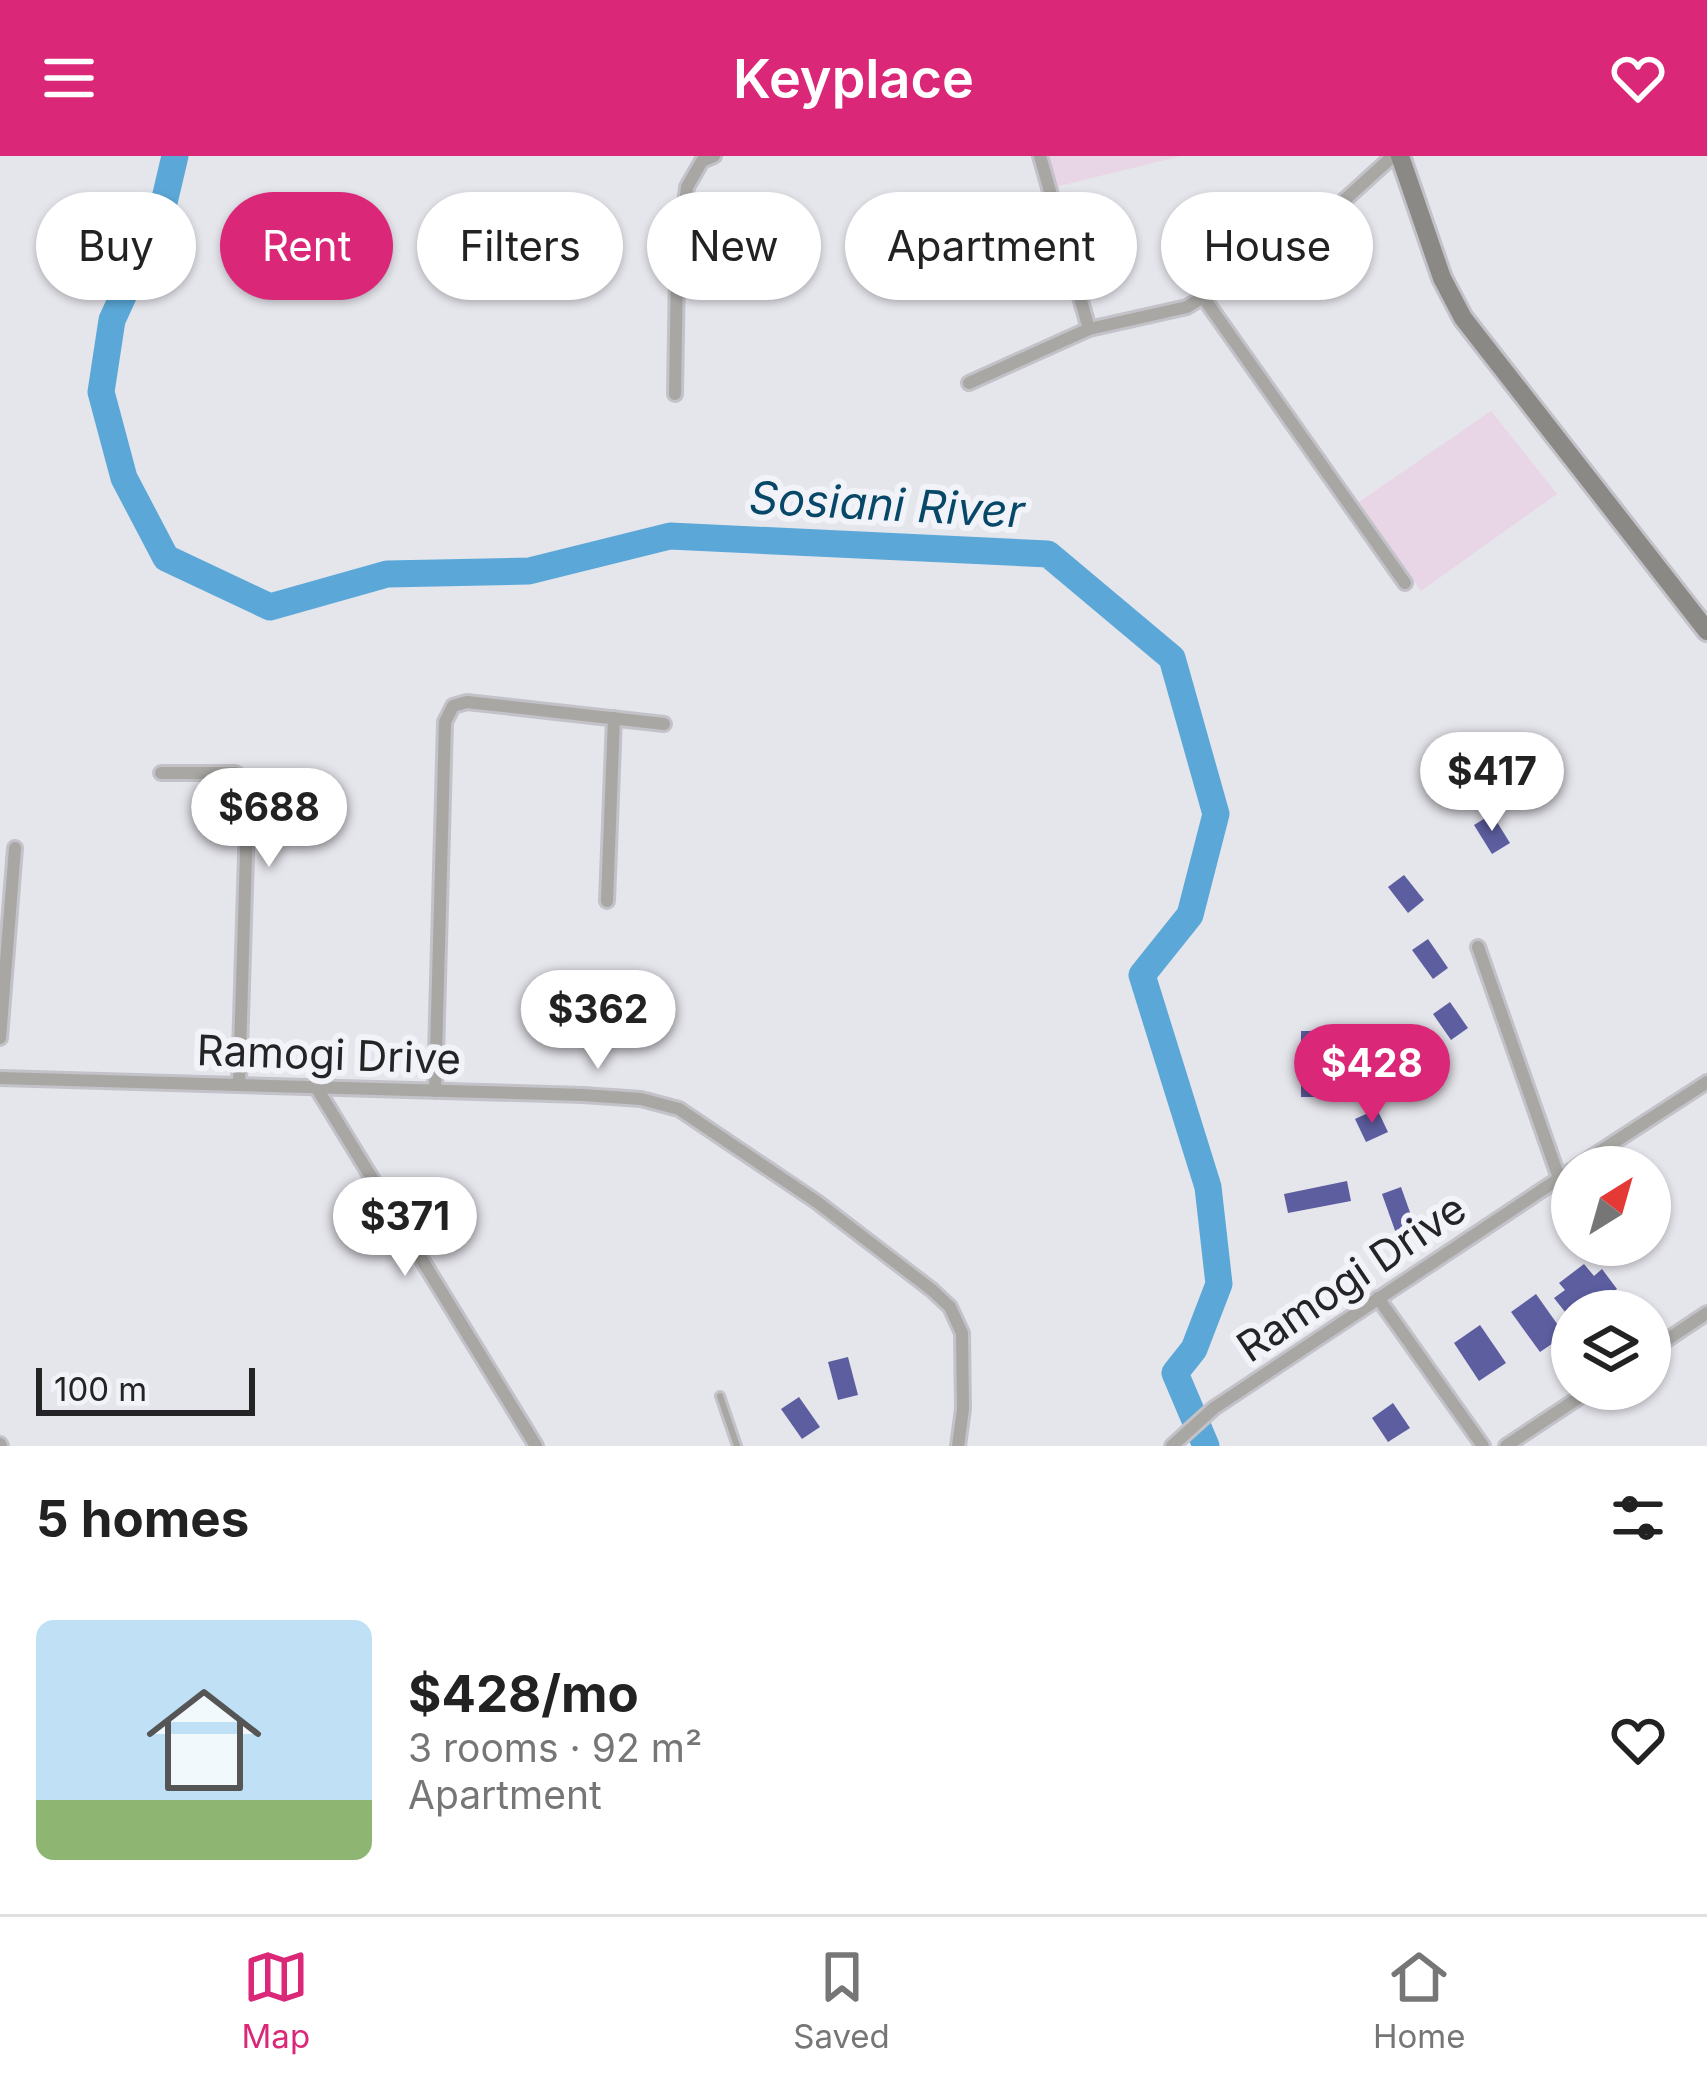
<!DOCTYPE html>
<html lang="en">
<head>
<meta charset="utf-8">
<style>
	body { margin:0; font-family:Inter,sans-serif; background:#f6f6f6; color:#222; height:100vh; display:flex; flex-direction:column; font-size:45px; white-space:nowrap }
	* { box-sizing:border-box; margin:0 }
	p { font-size:39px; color:#767676 }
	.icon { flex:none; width:66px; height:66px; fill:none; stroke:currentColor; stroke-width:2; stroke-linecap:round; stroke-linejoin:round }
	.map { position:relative; height:1290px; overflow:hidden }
	.drawer { display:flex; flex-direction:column; background:#fff; flex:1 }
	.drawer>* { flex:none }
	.hud { position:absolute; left:36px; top:36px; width:1635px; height:108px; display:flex; gap:24px }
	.needle { width:78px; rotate:37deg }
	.tools { position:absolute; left:1551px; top:990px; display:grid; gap:24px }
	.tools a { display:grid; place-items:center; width:120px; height:120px; border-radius:50%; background:#fff; box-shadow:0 3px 9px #0004; font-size:60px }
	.scale { position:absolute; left:36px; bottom:30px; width:219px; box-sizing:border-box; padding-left:12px; border:6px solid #242426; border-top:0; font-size:33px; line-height:42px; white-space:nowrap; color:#242426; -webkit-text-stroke:9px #f2f3f9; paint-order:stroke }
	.price { position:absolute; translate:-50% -102px; padding:0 27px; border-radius:42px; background:#fff; color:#222; font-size:39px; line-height:78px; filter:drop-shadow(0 3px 6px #0008) }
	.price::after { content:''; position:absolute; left:50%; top:72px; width:36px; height:27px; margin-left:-18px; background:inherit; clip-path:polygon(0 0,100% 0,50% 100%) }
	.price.on { background:#db2777; color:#fff }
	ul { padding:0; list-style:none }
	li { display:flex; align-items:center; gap:36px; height:300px; padding:0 36px }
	li span { display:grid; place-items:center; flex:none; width:336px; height:240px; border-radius:18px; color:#555 }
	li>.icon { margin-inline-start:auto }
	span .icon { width:144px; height:144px; fill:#fffc; stroke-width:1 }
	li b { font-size:51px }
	h2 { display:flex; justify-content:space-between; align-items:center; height:144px; padding:0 36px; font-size:51px }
	.pill { padding:0 42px; border-radius:54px; background:#fff; box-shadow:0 3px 9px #0004; font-size:42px; line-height:108px }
	.pill.on { background:#db2777; color:#fff }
	header { display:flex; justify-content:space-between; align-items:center; height:156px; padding:0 36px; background:#db2777; color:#fff; font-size:54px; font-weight:600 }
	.dock { display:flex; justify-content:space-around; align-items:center; height:168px; border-top:3px solid #e0e0e0; background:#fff; font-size:33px; color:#767676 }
	.dock a { display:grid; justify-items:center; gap:6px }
	.dock .on { color:#db2777 }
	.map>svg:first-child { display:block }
	.medical { fill:#e8d5e6 }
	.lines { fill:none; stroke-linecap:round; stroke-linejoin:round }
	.river { stroke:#5ba8d8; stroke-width:27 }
	.building { fill:#5d5ea0 }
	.lane-casing { stroke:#c2c2c8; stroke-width:12 }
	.street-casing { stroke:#c2c2c8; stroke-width:18 }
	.secondary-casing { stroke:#c2c2c8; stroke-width:24 }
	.lane { stroke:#a8a7a4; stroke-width:6 }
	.street { stroke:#a8a7a4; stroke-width:12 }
	.secondary { stroke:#8a8985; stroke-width:18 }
	.labels { text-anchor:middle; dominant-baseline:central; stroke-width:12; stroke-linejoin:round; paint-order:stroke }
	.street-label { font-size:42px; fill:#242426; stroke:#f2f3f9 }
	.water-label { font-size:45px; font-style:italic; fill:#074767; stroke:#f2f3f9 }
</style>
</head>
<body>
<header><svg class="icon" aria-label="menu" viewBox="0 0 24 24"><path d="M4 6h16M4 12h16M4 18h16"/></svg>Keyplace<svg class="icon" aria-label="heart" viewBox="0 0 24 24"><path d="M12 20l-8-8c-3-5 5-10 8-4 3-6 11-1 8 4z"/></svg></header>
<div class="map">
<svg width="1707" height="1290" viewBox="0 0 1707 1290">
	<rect width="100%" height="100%" fill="#e5e5ec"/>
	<g class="medical">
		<polygon points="1036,0 1181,0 1043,34"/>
		<polygon points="1491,255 1557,338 1421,435 1359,346"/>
	</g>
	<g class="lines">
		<polyline class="river" points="175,0 162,55 112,164 101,236 124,322 166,402 270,451 387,418 529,415 670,380 1048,398 1172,502 1216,658 1190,759 1142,819 1208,1031 1219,1128 1194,1193 1175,1217 1206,1290"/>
	</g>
	<g class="building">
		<polygon points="1492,658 1510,687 1492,698 1474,669"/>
		<polygon points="1404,719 1424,744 1408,757 1388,731"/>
		<polygon points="1428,783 1448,812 1433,823 1412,794"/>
		<polygon points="1450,846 1468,872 1451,884 1433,858"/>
		<rect x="1301" y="875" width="30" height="66"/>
		<polygon points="1377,953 1388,976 1366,986 1355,963"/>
		<polygon points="1347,1025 1351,1045 1288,1057 1284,1038"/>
		<polygon points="1401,1031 1417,1076 1398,1083 1382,1038"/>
		<polygon points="1584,1108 1594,1120 1602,1113 1617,1133 1594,1150 1598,1155 1572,1155 1572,1161 1569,1161 1554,1142 1565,1134 1559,1127"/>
		<polygon points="1536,1138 1565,1179 1540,1196 1511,1156"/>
		<polygon points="1480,1169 1506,1207 1479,1225 1454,1187"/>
		<polygon points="848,1201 858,1239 838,1244 828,1206"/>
		<polygon points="799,1241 820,1271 802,1283 781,1253"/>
		<polygon points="1393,1247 1410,1272 1388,1286 1372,1262"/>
	</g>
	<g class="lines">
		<g class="lane-casing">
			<polyline id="lane" points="720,1240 737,1290"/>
		</g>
		<g class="street-casing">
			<g id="street">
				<polyline points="1040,0 1089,173 1187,151 1316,70 1393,0"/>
				<polyline points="1203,141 1405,427"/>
				<polyline points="969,227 1089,173"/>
				<polyline points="675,238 677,115 687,31 702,5 714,0"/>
				<polyline points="161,617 235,617 242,621 248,634 239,927"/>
				<polyline points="607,745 614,562"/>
				<polyline points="1478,791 1559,1022"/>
				<polyline points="0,882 15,692"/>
				<polyline points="0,922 583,939 641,943 679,953 817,1046 932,1134 950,1151 962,1177 963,1253 958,1290"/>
				<polyline points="316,931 536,1290"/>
				<polyline points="435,935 445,566 453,550 467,546 664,568"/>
				<polyline points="1576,1011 1707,926"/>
				<polyline points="1378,1142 1483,1290"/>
				<polyline points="1650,1195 1707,1157"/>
				<polyline points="0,1288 1,1290"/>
				<polyline points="1172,1290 1214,1252 1572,1014"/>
				<polyline points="1506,1290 1592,1233"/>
			</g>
		</g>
		<g class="secondary-casing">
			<polyline id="secondary" points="1400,0 1442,122 1463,162 1707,475"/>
		</g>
		<use href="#lane" class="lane"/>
		<use href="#street" class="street"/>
		<use href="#secondary" class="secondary"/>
	</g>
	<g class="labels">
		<g class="street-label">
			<text transform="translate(329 898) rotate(2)">Ramogi Drive</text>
			<text transform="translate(1351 1121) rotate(-34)">Ramogi Drive</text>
		</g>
		<g class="water-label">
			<text transform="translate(887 348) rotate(3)">Sosiani River</text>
		</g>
	</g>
</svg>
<div class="tools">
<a><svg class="needle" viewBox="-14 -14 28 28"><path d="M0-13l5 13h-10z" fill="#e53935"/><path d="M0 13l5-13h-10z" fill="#767676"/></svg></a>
<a><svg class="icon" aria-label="layers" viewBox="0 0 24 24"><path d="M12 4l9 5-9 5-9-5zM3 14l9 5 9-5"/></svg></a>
</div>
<div class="scale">100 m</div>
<b class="price" style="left:1492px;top:678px">$417</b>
<b class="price" style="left:269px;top:714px">$688</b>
<b class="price" style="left:598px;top:916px">$362</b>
<b class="price on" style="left:1372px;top:970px">$428</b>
<b class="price" style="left:405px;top:1123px">$371</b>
<div class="hud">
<a class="pill">Buy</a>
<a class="pill on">Rent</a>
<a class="pill">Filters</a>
<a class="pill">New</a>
<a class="pill">Apartment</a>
<a class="pill">House</a>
</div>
</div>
<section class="drawer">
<h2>5 homes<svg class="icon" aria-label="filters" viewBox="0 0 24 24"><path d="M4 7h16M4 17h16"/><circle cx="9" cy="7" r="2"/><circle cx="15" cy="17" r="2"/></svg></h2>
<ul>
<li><span style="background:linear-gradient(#bfe0f5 75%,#8fb573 0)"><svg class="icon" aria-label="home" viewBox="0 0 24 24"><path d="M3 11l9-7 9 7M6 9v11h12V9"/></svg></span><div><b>$428/mo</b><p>3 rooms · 92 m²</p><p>Apartment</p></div><svg class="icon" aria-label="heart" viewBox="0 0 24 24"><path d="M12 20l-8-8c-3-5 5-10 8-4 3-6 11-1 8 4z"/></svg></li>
</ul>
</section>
<nav class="dock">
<a class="on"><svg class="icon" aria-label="map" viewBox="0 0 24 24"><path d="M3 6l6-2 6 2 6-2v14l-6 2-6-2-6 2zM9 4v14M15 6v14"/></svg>Map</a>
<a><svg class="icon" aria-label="saved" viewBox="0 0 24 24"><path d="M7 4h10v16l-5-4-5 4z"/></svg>Saved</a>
<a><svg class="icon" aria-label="home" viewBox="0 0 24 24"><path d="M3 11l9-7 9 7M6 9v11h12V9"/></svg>Home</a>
</nav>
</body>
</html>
